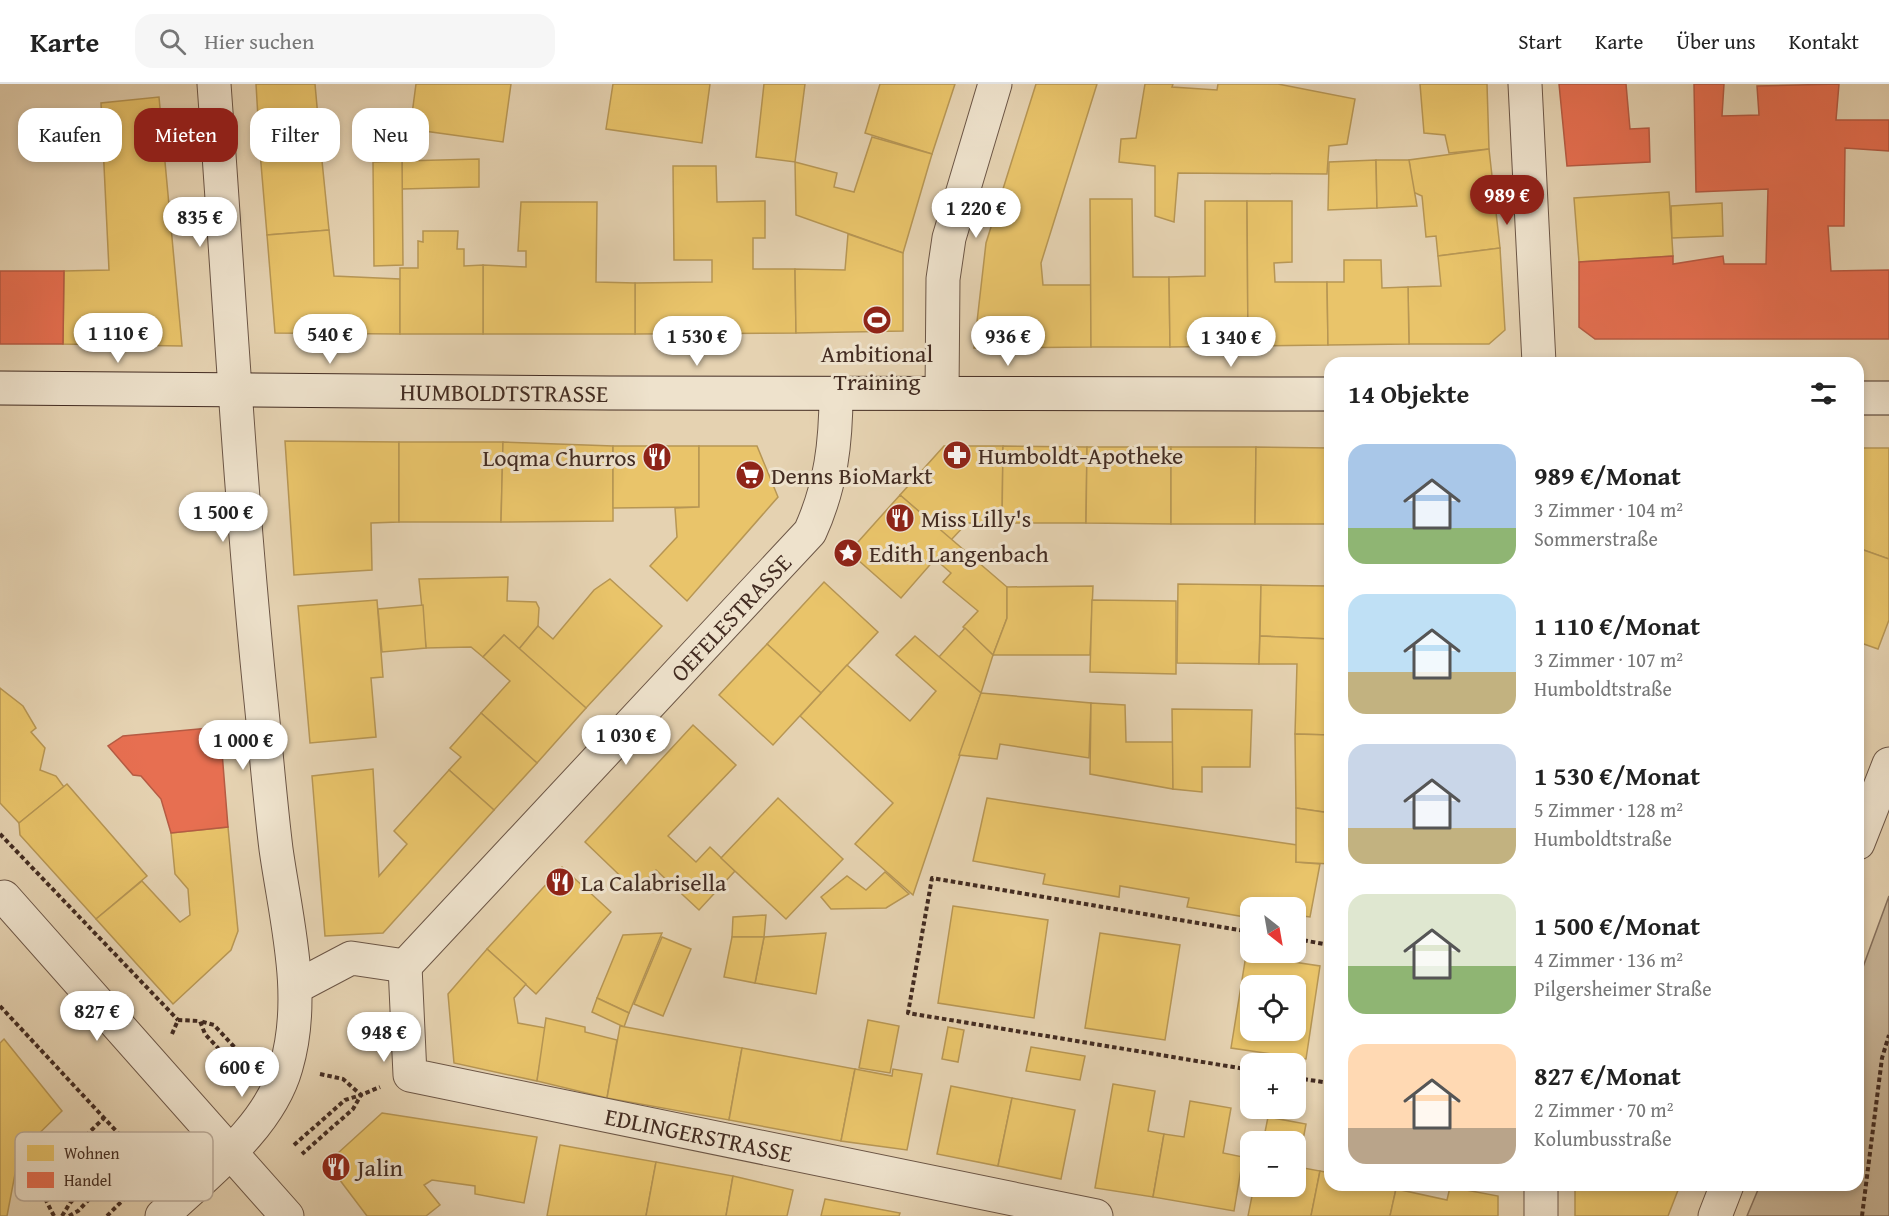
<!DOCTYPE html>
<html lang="de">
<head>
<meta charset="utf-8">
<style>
	body { margin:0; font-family:"Gentium Book Plus",serif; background:#f6f6f6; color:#222; height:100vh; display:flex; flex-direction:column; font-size:22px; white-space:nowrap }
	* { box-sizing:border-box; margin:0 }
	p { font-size:20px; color:#767676 }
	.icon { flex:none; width:33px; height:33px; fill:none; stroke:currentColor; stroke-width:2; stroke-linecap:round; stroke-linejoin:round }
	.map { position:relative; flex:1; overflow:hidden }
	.details { position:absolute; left:1324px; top:273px; width:540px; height:834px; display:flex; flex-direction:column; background:#fff; border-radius:18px; box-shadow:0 3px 9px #0003 }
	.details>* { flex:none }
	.hud { position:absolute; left:18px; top:24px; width:570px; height:54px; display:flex; gap:12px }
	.needle { width:39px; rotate:149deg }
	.controls { position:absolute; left:1240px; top:813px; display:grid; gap:12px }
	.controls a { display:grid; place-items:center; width:66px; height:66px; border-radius:12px; background:#fff; box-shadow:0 3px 9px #0003; font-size:30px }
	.price { position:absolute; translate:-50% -51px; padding:0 14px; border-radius:21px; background:#fff; color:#222; font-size:20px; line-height:39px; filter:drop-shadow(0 2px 3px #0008) }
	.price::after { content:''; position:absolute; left:50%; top:36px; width:18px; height:14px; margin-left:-9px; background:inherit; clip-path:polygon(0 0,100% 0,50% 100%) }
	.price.selected { background:#8f2418; color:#fff }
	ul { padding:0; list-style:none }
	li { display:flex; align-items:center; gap:18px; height:150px; padding:0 24px }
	li span { display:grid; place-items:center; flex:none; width:168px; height:120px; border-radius:18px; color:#555 }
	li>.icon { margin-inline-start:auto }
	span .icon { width:72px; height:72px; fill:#fffc; stroke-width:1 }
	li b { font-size:26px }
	h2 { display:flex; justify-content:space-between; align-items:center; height:72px; padding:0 24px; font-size:26px }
	.tag { padding:0 21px; border-radius:18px; background:#fff; box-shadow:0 3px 9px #0003; font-size:21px; line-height:54px }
	.tag.selected { background:#8f2418; color:#fff }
	header { display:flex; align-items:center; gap:36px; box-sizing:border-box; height:84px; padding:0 30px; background:#fff; border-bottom:2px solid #e0e0e0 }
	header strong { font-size:28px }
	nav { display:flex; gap:33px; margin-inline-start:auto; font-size:21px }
	.search { width:420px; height:54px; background:#f6f6f6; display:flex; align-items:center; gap:15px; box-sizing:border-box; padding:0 21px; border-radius:18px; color:#767676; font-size:22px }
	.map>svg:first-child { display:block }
	.park { fill:#c9b699; stroke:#86715e; stroke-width:1.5 }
	.homes { fill:#e9c46a; stroke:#b79654; stroke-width:1.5; fill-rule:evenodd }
	.shops { fill:#e76f51; stroke:#b65b43; stroke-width:1.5 }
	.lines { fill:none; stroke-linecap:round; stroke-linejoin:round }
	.minor-casing { stroke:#6c5646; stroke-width:35 }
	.tertiary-casing { stroke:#6c5646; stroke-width:35 }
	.secondary-casing { stroke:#432c22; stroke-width:35 }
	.path { stroke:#432c22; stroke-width:4; stroke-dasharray:4.5 3; stroke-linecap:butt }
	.minor { stroke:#eee2cc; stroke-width:33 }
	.tertiary { stroke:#eee2cc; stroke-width:33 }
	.secondary { stroke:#eee2cc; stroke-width:33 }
	.labels { text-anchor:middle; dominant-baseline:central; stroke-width:6; stroke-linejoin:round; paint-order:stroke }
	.poi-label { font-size:24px; fill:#432c22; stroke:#eee2cc; text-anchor:start }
	.street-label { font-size:24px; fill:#432c22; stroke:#eee2cc }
	.key { fill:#eee2cc; stroke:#bbab99; stroke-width:1.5 }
	.key-label { font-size:16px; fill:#432c22 }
</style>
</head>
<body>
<header>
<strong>Karte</strong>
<div class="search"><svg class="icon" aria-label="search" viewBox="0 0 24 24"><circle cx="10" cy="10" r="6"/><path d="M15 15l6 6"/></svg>Hier suchen</div>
<nav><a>Start</a><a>Karte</a><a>Über uns</a><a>Kontakt</a></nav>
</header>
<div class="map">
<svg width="1889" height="1132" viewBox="0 0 1889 1132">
	<rect width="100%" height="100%" fill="#e5d2b1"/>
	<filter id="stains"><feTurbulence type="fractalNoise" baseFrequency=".00333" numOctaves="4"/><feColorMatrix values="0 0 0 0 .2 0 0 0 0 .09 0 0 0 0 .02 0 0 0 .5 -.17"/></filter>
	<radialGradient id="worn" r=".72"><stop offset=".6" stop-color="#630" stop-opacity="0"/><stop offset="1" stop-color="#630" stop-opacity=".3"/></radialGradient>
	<polygon class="park" points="1889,812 1889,1132 1747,1132 1760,1101 1858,1101 1859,894"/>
	<g class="homes">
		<polygon points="256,0 315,0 321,67 260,68"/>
		<polygon points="416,0 511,0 503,58 410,45"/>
		<polygon points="613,0 710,0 702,59 606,45"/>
		<polygon points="764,0 805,0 795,78 756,73"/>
		<polygon points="880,0 955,0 932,70 865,49"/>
		<polygon points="1036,0 1097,0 1041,179 1043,201 1091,201 1091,263 974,264 986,159"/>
		<polygon points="1145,0 1173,0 1172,3 1217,6 1218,0 1278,0 1355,15 1347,60 1329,62 1327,90 1178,89 1174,138 1155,132 1155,82 1119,78 1121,55 1136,54"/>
		<polygon points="1420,0 1487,0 1489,65 1449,69 1445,51 1424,49"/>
		<polygon points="159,13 182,262 63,260 64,187 109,186 101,19"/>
		<polygon points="872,53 932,70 903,169 796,131 795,78 837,89 834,103 854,108"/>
		<polygon points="1489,65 1500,164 1438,172 1436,152 1426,153 1422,112 1413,108 1409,76"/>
		<polygon points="321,67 329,146 267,151 260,68"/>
		<polygon points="479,75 479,103 402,105 402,77"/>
		<polygon points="1376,76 1377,124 1328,126 1329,78"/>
		<polygon points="1376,76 1409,76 1417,122 1377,124"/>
		<polygon points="402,77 403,181 374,182 373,78"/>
		<polygon points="673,82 716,82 717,118 765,117 765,154 753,154 753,185 795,185 796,249 635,250 635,199 712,198 712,176 674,176"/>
		<polygon points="1669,108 1673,172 1579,178 1574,114"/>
		<polygon points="1090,115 1132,115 1133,193 1169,193 1170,263 1091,263"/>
		<polygon points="1205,117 1247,117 1248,262 1170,263 1169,193 1205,192"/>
		<polygon points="1247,117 1292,117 1292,178 1274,179 1275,198 1327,198 1328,261 1248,262"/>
		<polygon points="521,118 597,118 596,198 635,199 635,250 483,250 483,181 526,183 526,167 518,167"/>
		<polygon points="1722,119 1723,152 1672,154 1671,122"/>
		<polygon points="329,146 334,192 400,195 400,250 275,249 267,151"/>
		<polygon points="423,147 458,147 457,165 464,165 464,182 483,181 483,250 400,250 400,184 418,184 418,157 423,158"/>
		<polygon points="848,150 903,169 903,247 796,249 795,185 845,186"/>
		<polygon points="1500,164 1505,246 1489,260 1409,260 1408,203 1441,202 1438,172"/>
		<polygon points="1344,176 1381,176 1382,204 1408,203 1409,260 1328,261 1327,198 1344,198"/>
		<polygon points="285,357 399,358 399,438 371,439 372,486 294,491"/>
		<polygon points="399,358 503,358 501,438 399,438"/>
		<polygon points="503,358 613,362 613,437 501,438"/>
		<polygon points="613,362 699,362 699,423 613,424"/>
		<polygon points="699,362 757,362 778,413 687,517 650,482 677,453 675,424 699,423"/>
		<polygon points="944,362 1003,362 1002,439 967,439 951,456 900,411"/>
		<polygon points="1003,362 1087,363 1086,439 1002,439"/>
		<polygon points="1087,363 1171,363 1171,440 1086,439"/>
		<polygon points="1171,363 1256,363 1255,440 1171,440"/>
		<polygon points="1256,363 1330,364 1330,440 1255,440"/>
		<polygon points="1858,364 1889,364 1889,475 1858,464"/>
		<polygon points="900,411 1007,503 1007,534 993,571 963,543 978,527 943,498 951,489 935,475 901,514 849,468"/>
		<polygon points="1858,464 1889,475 1889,536 1878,565 1858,558"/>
		<polygon points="508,493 507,517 536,518 539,524 538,542 519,565 504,551 483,573 471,563 426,564 419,495"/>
		<polygon points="610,495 662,542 586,624 519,565 538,542 553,555 594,506"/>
		<polygon points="824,498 878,548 821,609 767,560"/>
		<polygon points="1178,500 1261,501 1259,580 1177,579"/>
		<polygon points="1261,501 1330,502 1330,555 1260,552"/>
		<polygon points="1093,502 1090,571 993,571 1007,534 1007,503"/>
		<polygon points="377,516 383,593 371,594 376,653 310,659 298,522"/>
		<polygon points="1092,516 1176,517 1176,590 1090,588"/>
		<polygon points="423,521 426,564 382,568 378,525"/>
		<polygon points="965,544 993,571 981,609 939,573"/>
		<polygon points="504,551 586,624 537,679 481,629 510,597 483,573"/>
		<polygon points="915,552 981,609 913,811 855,760 893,719 800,632 847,581 910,637 936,607 896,571"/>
		<polygon points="1260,552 1330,555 1330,651 1295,650 1297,580 1259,580"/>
		<polygon points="767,560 821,609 773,661 719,611"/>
		<polygon points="0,604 23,622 36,644 31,648 45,664 40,686 56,692 64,703 19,739 0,719"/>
		<polygon points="981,609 1091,619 1089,674 1000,660 997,675 959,671"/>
		<polygon points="1091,619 1125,621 1126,658 1175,658 1173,705 1090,690"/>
		<polygon points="1172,625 1252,626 1250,683 1202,683 1202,708 1173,705"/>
		<polygon points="481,629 537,679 494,726 449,686 461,673 450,664"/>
		<polygon points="693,641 736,681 668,752 696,778 710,763 735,787 699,826 656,786 636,807 585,758"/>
		<polygon points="1295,650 1330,651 1330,729 1296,724"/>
		<polygon points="373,685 379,792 407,760 394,747 449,686 494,726 383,849 325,852 312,692"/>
		<polygon points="67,700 147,792 96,835 20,751 19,739"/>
		<polygon points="778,714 843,775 786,835 721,774"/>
		<polygon points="987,714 1297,761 1296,778 1320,780 1310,833 1296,831 1296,824 1251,824 1251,834 1187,823 1189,814 1120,802 1119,813 1043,800 1045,790 973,777"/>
		<polygon points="1296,724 1330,729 1330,780 1296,778"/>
		<polygon points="228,743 238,847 231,866 173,920 96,835 142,797 180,838 190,831 188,805 175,790 171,749"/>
		<polygon points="562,783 611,828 536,910 487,865"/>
		<polygon points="885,788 909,810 886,824 831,825 821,813 847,792 866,806"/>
		<polygon points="953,822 1048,836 1034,934 938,919"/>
		<polygon points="766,831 764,853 732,853 733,833"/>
		<polygon points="662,849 629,929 597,914 623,851"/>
		<polygon points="826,849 816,910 755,899 764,853"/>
		<polygon points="1100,849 1180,861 1165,956 1085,944"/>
		<polygon points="662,853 691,865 663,932 634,920"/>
		<polygon points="732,853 764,853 755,899 724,893"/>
		<polygon points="487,865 526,900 514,914 518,939 546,944 537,997 454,979 448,910"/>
		<path d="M1246,871l74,11 -14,93 -75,-11zM1251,902h45v44h-45z"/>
		<polygon points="597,914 629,929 624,943 592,928"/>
		<polygon points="546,934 585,943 585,948 617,956 607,1014 537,997"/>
		<polygon points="868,936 899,942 890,989 859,984"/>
		<polygon points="620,942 742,964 729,1036 607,1014"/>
		<polygon points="948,943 964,946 958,978 942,975"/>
		<polygon points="4,955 62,1027 19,1069 7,1132 0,1132 0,959"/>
		<polygon points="1031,963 1085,972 1080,996 1026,987"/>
		<polygon points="742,964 855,985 841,1057 729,1036"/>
		<polygon points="855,985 892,992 893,985 922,990 907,1066 841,1057"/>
		<polygon points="1113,1000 1155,1007 1148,1047 1164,1050 1153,1113 1095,1104"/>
		<polygon points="951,1002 1012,1014 998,1082 937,1070"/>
		<polygon points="1012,1014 1075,1026 1061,1095 998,1082"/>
		<polygon points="1190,1017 1231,1024 1223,1069 1243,1073 1234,1127 1153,1113 1164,1050 1184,1053"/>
		<polygon points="382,1029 537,1053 524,1119 475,1110 475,1102 432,1096 424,1101 440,1121 426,1132 367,1132 327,1079"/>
		<polygon points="1268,1033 1306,1040 1298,1083 1320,1087 1311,1132 1248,1132 1254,1102 1296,1102 1296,1058 1263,1058"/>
		<polygon points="560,1061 656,1078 646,1132 547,1132"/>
		<polygon points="656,1078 733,1092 726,1132 646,1132"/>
		<polygon points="1320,1087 1330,1089 1330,1101 1377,1101 1396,1105 1390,1132 1311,1132"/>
		<polygon points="733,1092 793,1106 787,1132 726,1132"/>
		<polygon points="1575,1101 1680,1101 1668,1132 1575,1132"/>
		<polygon points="1450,1103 1498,1112 1498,1132 1390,1132 1396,1105 1447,1116"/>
		<polygon points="825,1115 900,1129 899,1132 821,1132"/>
	</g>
	<g class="shops">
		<polygon points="1559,0 1626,0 1630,45 1649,44 1650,78 1567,82"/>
		<polygon points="1694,0 1724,0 1722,32 1759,31 1757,2 1839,0 1836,36 1889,36 1889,67 1845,64 1844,142 1828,142 1831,187 1889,186 1889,255 1595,255 1579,243 1579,178 1673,172 1673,180 1723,172 1724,180 1766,180 1768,105 1696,108"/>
		<polygon points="0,187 64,187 63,260 0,260"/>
		<polygon points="220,643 228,743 171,749 161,715 141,692 133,691 108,662 123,652"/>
	</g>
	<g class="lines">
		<g class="minor-casing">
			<g id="minor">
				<polyline points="1525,0 1539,279"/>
				<polyline points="942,309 943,195 949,154 995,0"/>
				<polyline points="1858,759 1889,680"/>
				<polyline points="4,813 287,1132"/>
				<path id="s1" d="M405,882l5,109 686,141"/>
				<path id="s2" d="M405,882l405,-434c21,-46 26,-90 26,-139"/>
				<polyline points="296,903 351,874 405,882"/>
				<polyline points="1541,1132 1541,1101"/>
				<polyline points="1715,1132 1727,1101"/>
			</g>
		</g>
		<g class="tertiary-casing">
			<path id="tertiary" d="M162,1132c44,-42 107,-88 124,-149 21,-71 0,-147 -10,-218 -6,-49 -10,-99 -15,-148 -21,-205 -32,-411 -47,-617"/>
		</g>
		<g class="secondary-casing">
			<g id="secondary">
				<path id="s3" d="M0,304l609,5 721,1"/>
				<polyline points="1858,314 1889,314"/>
			</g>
		</g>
		<g class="path">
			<polyline points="0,750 178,936"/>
			<polyline points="1251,848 932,794 908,929 1251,986"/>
			<polyline points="1296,855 1330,861"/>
			<polyline points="0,922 156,1090"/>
			<polyline points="172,950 178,936 200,937"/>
			<polyline points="320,990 343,995 361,1011 380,1003"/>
			<polyline points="245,993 205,950 200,937 214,941 251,981"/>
			<polyline points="1296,994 1330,999"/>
			<polyline points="294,1061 345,1016 361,1011 353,1025 302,1070"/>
			<polyline points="54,1132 37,1099 104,1034"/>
			<polyline points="62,1132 70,1119 110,1078"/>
			<polyline points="69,1132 78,1127 117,1086"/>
			<polyline points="107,1132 153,1086"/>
			<polyline points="1862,1132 1882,974 1889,951"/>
		</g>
		<use href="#minor" class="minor"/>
		<use href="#tertiary" class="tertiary"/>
		<use href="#secondary" class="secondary"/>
	</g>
	<defs>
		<g id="stadium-disc" transform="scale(1.5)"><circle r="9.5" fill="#8f2418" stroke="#eee2cc"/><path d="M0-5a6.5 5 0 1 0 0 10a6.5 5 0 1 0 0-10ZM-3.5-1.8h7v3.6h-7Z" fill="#fff"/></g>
		<g id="pharmacy-disc" transform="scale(1.5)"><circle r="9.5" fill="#8f2418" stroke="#eee2cc"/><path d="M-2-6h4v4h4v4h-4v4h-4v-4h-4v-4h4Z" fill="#fff"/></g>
		<g id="restaurant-disc" transform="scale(1.5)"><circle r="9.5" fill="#8f2418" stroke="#eee2cc"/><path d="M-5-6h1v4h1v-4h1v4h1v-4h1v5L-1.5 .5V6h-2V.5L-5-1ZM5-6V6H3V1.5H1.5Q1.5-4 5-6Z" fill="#fff"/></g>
		<g id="supermarket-disc" transform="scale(1.5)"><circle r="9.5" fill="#8f2418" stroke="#eee2cc"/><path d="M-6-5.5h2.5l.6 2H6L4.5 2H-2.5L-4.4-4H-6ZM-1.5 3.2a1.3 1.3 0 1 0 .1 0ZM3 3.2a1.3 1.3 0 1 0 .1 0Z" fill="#fff"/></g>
		<g id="sight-disc" transform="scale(1.5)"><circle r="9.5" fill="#8f2418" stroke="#eee2cc"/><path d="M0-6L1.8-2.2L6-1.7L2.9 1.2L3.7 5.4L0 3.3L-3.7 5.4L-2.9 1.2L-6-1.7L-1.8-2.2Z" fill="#fff"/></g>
	</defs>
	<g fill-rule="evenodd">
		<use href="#stadium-disc" x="877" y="236"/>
		<use href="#pharmacy-disc" x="957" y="371"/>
		<use href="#restaurant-disc" x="657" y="373"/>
		<use href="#supermarket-disc" x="750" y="391"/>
		<use href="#restaurant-disc" x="900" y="434"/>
		<use href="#sight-disc" x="848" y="469"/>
		<use href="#restaurant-disc" x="560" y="798"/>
		<use href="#restaurant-disc" x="336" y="1083"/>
	</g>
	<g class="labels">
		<g class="poi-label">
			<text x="877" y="269" text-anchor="middle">Ambitional<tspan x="877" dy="28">Training</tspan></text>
			<text x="978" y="371">Humboldt-Apotheke</text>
			<text x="636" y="373" text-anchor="end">Loqma Churros</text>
			<text x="771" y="391">Denns BioMarkt</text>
			<text x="921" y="434">Miss Lilly's</text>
			<text x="869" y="469">Edith Langenbach</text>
			<text x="581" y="798">La Calabrisella</text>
			<text x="357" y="1083">Jalin</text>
		</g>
		<g class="street-label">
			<text stroke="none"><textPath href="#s3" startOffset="504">HUMBOLDTSTRASSE</textPath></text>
			<text stroke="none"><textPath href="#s2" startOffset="477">OEFELESTRASSE</textPath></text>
			<text stroke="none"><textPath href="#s1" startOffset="404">EDLINGERSTRASSE</textPath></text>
		</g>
	</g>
	<rect x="15" y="1048" width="198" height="69" rx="9" class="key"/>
	<rect x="27" y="1061" width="27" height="16" fill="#e9c46a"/>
	<rect x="27" y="1088" width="27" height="16" fill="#e76f51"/>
	<g class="key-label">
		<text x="64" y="1075">Wohnen</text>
		<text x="64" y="1102">Handel</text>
	</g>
	<rect width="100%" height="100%" filter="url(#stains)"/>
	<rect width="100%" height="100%" fill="url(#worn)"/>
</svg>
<div class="controls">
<a><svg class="needle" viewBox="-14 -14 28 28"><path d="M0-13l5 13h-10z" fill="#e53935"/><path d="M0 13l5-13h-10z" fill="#767676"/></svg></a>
<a><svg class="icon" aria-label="locate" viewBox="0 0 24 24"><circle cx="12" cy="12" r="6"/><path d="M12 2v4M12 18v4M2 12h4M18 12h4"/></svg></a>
<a>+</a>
<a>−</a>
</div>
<b class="price selected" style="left:1507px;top:142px">989 €</b>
<b class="price" style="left:976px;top:155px">1 220 €</b>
<b class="price" style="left:200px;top:164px">835 €</b>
<b class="price" style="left:118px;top:280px">1 110 €</b>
<b class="price" style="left:330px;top:281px">540 €</b>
<b class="price" style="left:697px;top:283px">1 530 €</b>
<b class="price" style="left:1008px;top:283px">936 €</b>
<b class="price" style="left:1231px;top:284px">1 340 €</b>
<b class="price" style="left:223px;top:459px">1 500 €</b>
<b class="price" style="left:626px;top:682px">1 030 €</b>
<b class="price" style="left:243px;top:687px">1 000 €</b>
<b class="price" style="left:97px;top:958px">827 €</b>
<b class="price" style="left:384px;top:979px">948 €</b>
<b class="price" style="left:242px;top:1014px">600 €</b>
<div class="hud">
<a class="tag">Kaufen</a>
<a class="tag selected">Mieten</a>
<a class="tag">Filter</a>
<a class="tag">Neu</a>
</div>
<section class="details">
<h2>14 Objekte<svg class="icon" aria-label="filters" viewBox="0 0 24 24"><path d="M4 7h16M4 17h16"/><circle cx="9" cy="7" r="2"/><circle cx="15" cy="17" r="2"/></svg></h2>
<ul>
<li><span style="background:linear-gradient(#a9c7e8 70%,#8fb573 0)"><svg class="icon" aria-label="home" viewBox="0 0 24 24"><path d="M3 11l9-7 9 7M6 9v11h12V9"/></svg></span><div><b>989 €/Monat</b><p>3 Zimmer · 104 m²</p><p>Sommerstraße</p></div></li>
<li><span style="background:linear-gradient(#bfe0f5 65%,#c2b280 0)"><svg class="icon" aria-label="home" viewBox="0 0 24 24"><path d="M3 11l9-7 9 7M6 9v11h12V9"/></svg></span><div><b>1 110 €/Monat</b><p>3 Zimmer · 107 m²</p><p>Humboldtstraße</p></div></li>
<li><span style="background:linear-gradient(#c9d6e8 70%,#c2b280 0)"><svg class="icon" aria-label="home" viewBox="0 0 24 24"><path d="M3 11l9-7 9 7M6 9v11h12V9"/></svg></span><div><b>1 530 €/Monat</b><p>5 Zimmer · 128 m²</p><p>Humboldtstraße</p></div></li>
<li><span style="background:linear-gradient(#dfe7d0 60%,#8fb573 0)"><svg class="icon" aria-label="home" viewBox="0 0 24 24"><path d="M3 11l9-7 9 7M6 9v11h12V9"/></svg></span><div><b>1 500 €/Monat</b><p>4 Zimmer · 136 m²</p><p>Pilgersheimer Straße</p></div></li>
<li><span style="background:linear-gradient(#ffd9b3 70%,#b9a48a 0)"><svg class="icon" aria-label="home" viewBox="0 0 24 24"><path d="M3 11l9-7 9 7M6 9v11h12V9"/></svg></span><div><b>827 €/Monat</b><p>2 Zimmer · 70 m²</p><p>Kolumbusstraße</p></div></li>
</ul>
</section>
</div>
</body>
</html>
